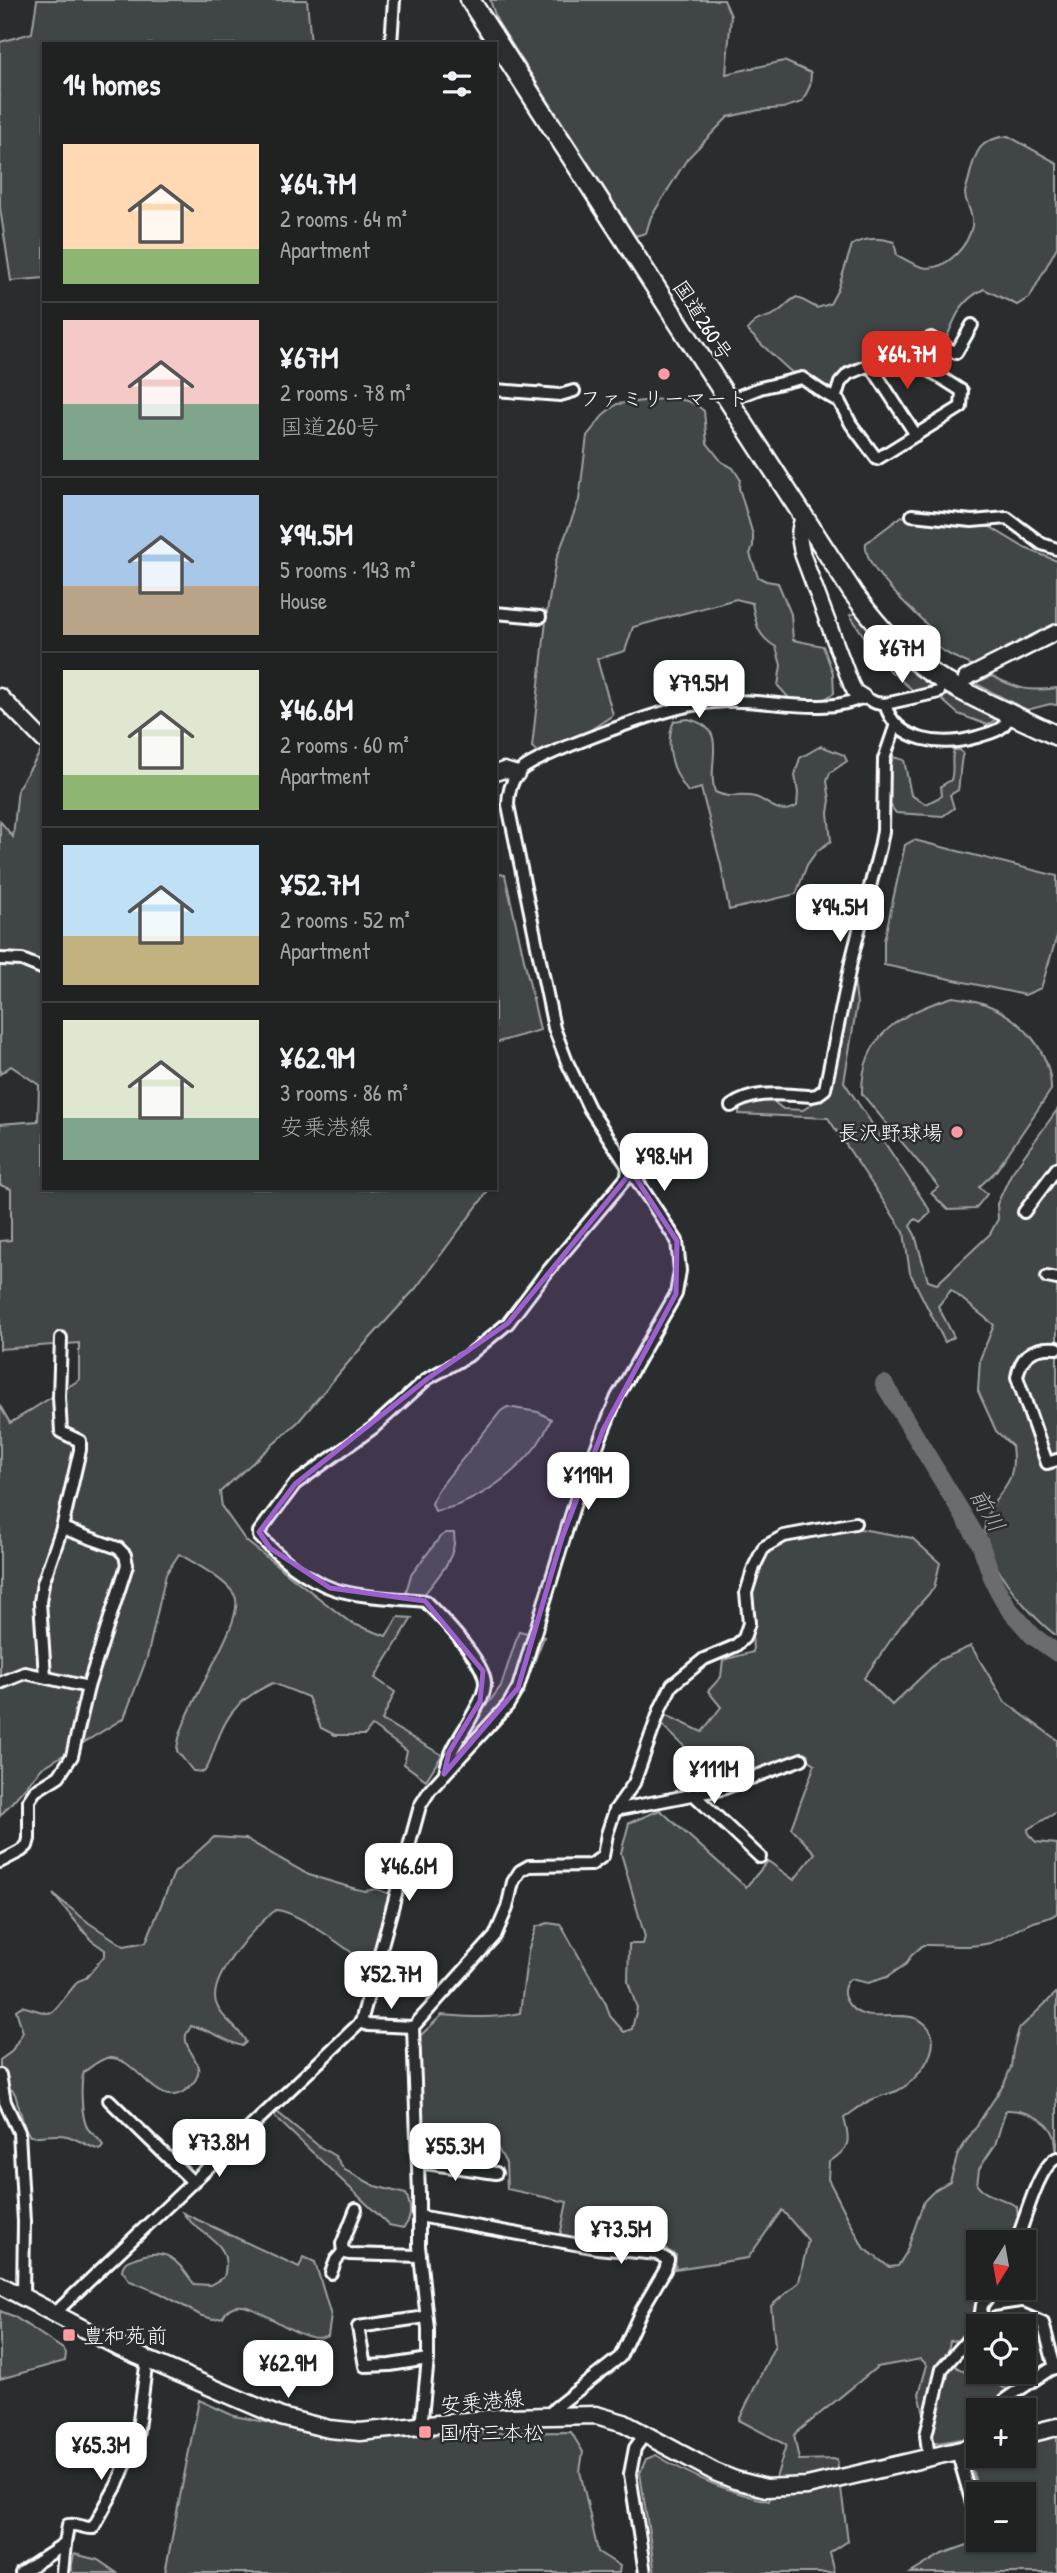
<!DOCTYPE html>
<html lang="en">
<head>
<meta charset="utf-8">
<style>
	body { margin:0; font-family:"Patrick Hand","Klee One",sans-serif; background:#282a2a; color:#f1f3f6; height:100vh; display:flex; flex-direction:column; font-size:26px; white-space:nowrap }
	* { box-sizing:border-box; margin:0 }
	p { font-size:23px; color:#a2a4a5 }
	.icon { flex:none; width:38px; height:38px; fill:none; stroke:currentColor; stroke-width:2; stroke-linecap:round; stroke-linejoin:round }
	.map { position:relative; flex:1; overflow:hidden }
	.drawer { position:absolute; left:42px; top:42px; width:455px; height:1148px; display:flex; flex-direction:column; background:#202222; border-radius:0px; box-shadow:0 2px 5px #0004,0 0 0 2px #3d3f40 }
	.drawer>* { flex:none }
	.needle { width:46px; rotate:191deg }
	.buttons { position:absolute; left:966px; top:2230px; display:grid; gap:14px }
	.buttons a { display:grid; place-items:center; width:70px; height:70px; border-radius:0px; background:#202222; box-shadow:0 2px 5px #0004,0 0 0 2px #3d3f40; font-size:35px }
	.price { position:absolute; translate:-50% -60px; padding:0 16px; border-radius:14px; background:#fff; color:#222; font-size:23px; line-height:46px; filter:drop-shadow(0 2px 4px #0008) }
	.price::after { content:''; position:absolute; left:50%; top:42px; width:21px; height:16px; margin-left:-10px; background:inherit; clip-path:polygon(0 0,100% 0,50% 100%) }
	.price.on { background:#d93025; color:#fff }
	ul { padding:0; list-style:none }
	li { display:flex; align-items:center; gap:21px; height:175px; padding:0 21px }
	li+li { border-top:2px solid #3d3f40 }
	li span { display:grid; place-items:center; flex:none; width:196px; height:140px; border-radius:0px; color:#555 }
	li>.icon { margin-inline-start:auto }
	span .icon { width:84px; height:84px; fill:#fffc; stroke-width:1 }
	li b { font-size:30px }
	h2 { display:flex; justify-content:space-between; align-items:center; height:84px; padding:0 21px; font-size:30px }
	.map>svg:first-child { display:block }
	.green { fill:#414445; stroke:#a0a2a2; stroke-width:2 }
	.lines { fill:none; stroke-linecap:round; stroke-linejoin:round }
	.river { stroke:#6a6c6d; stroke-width:18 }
	.minor-casing { stroke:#fff; stroke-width:16 }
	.tertiary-casing { stroke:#fff; stroke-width:19 }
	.secondary-casing { stroke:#fff; stroke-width:21 }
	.trunk-casing { stroke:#fff; stroke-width:23 }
	.minor { stroke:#2a2d2e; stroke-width:10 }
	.tertiary { stroke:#2a2d2e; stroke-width:14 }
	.secondary { stroke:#2a2d2e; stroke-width:16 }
	.trunk { stroke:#2a2d2e; stroke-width:18 }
	.marked { fill:#9c61cf; fill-opacity:0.2; stroke:#9c61cf; stroke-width:5; stroke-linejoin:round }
	.poi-dot { fill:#ff9aa2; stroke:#2a2d2e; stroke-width:2.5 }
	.labels { text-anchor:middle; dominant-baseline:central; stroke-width:5; stroke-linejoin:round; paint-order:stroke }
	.street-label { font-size:21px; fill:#fff; stroke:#2a2d2e }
	.poi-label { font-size:21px; fill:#fff; stroke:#2a2d2e; text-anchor:start }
	.water-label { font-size:23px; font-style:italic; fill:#b4b6b6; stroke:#2a2d2e }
</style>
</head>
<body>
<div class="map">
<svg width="1057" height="2573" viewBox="0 0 1057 2573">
	<rect width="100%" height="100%" fill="#2a2d2e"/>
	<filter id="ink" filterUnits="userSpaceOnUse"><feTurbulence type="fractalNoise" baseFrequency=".0143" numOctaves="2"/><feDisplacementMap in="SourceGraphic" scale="14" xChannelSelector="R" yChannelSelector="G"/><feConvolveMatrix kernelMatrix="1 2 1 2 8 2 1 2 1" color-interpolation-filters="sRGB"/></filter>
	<g filter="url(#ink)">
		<g class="green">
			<polygon points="37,0 307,0 311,44 44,44 44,278 11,281 0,208 0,42 32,33"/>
			<polygon points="490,0 724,0 731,16 726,74 784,61 811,73 810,86 802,102 783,108 759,110 728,117 687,159 651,217 646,233 635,236 497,21"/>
			<path d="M1008,136l49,27v84l-27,50 -13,8 -33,-16c-24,12 -27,25 -37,48 -5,-1 -12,-4 -17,-3 -17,1 -79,34 -95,45l-3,24c-32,-21 -58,-46 -85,-73 13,-16 18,-9 31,-18 7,-5 10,-11 19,-15l20,11 13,-4 8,-15 14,-44c14,-8 27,-8 42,-3l3,13c9,5 20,12 30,13 21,0 41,-22 45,-42 2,-12 -6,-21 -7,-32 0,-4 3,-11 4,-16 6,-26 10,-39 39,-42z"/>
			<path d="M662,399c18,0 29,0 42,12l3,32 15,19 11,6 7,11 -1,9 14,47v11l-3,8 8,23 8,4 12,2 13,31 2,26 30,6 10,27 1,20 -12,8 -33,-3 -11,-12 3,-21 -5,-18c-19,-11 -20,-23 -24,-44l-16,-4 -103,28 -8,24 -28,8 16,56 -24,16 -50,22 -7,-6 15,-135 9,-52 23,-60 8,-64 18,-23 12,-9z"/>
			<path d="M902,516l28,6 60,5 35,21 32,13v64l-83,41 -22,-10 -20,-12v-14c-16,-18 -70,-61 -66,-87z"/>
			<path d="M855,613c24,27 48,50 78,71l-17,9 -34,-29 -32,-49z"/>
			<path d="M992,676c26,13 36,16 65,12v17l-7,-1 -23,6 -53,-27z"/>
			<polygon points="948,695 996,719 988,725 958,714 940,698"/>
			<path d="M688,719c44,10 17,44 27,73 16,8 25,1 40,5 14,4 23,20 42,9l1,-13 -3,-18 5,-17 21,-12 23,9 3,6 -17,12 -3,8 3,19 -2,13 3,28 -14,10 -10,14 -11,29 -67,16 -8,-45 -20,-77 -13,4c-16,-21 -24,-47 -14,-71z"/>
			<path d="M44,746v442l445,2 -73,98 -63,69 -55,65 -78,70 2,15 24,34 105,82 35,13 12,-19 14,1 -37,60 20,14 -13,28 60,35 -16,25 -22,-16 3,-13 -35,-25 -7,9h-30l-14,-7 -13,-31 -35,-14c-46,21 -49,40 -65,83l-4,6 -11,-1 -16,-20c0,-37 70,-129 58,-155 -7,-15 -41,-33 -56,-42l-13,20 -19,84 -23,60 -82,50 -42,48v-410l10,17 69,-43v-37l-79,6v-108l11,-1v-51l-11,-4v-61l38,-3 1,-36 -28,-19 -11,8v-253l13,16 5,-49z"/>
			<path d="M954,750h6l3,4c-3,5 -3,27 -5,36l-8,5 4,13 -11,8 -47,-3c-13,-14 -7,-38 -3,-56l11,3 7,35 15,9 16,-8 -1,-10 10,-6c4,-11 -1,-20 3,-30z"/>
			<polygon points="914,840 1057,876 1057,936 1041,988 1025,995 884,965 884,941 905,845"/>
			<polygon points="495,873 505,875 540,1030 495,1043"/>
			<path d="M853,971l4,33 -13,78 87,130 -10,10 -6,-3 -5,7 5,9 13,46 9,3 53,-50 8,-15 -1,-15 14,-30 46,-64v526c-26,-18 -82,-82 -71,-116 10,-33 32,-30 26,-74l-16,-15 -18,-40 2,-32 14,-34 -43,-35 -13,16 16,31 -9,5 -35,-69 -6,-41 -76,-114 -89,-4 1,-10 11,-4 22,1 10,8 20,1 23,-15z"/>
			<path d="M953,997c11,2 22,3 32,7 36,14 66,46 66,86l-55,81 -17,16 8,7 -12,15 -27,1 -17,-17 8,-6 -77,-93c-1,-60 41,-82 91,-97z"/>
			<path d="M507,1407l31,5 13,7c-16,43 -71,85 -116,92l-3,-7 5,-13 64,-80z"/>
			<path d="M855,1528l57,10 28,25 -6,25 -32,36 -38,54 28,27 47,-45 32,-14 34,56 52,38v72l-29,17 1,6 7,7 21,2v69c-8,7 -17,6 -26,10 -14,5 -26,15 -41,20 -23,6 -44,1 -67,2l-12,11 -5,8 -19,13 -19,6 -18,-4c-5,5 -8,11 -5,19 14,31 49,11 73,21 4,2 10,7 12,11 11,21 -14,52 -33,61 -8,3 -18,5 -26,9 -9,4 -18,12 -27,18 6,24 7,30 -15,44l-1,17 35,68 26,20 9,-1 8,-13 18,-52 11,-11 15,-9 8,-27 46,-70 7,-17 2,-17 6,-21 38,-37v160c-2,-5 -1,-12 -3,-17 -6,-16 -32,-26 -48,-25l-11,35 -16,24 -2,16c8,12 27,12 40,22l1,14 -9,21h-31v45h9l-11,30 -18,23 -8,1 -2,11 4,12 19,12 39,14 11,20h-43v45h46v-40l4,8 29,12v138h-146l31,-19 42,-15h40v-45h-13l-2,-11 -32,3 -15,-47 -30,5 -13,-50 8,-29 -6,-6 -44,8 -83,68 5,25 38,-1 11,82 -18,12 5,20h-180l-15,-100 6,-14 10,-4c35,21 73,38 113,46l17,-56 -47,-25 36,-75 -4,-39 28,-24 9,-42 -26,-30 -34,48 -73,11 1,-14 -13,-7 -103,-12 7,-34 -60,-13 -1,-26 -9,-16 -45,-6 -28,-11 -3,-21 -2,-72 23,-22c27,2 51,4 78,-2l8,-62 8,-24 12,-4 13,2 45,79 4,12 14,16 8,-3 5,-21 -9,-26 1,-35v-3h14l2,-7 -24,-84 8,-30 31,-13 86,77 22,-26 26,19 21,-27 -24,-25 24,-64 -13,-9 -81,27 -61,-59 6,-8 36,17 19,-25 -13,-16 13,-14 2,-17 30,-8c-1,-37 -14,-97 31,-113 20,-7 49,-8 71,-11z"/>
			<path d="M446,1533h8c4,24 -18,46 -32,64l-16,-5 5,-17 29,-38z"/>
			<polygon points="519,1631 544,1637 524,1688 476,1747 463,1737 501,1686"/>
			<path d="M214,1837l32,2 63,36 47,14 9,2 11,-2 14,5 -19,74c-18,-15 -73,-57 -95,-58 -19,13 -68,67 -60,93 5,16 23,24 30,39l-4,4c-19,-5 -33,-18 -51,-20 0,1 -5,8 -5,9 -4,17 29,32 1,54 -31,25 -49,-34 -79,-31 -9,1 -17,9 -24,14 -4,11 -3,47 4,57 6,7 12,9 15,17l-3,4c-11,-3 -22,-11 -33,-14 -13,-3 -24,1 -37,0l-5,-8 -10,-34 -3,-4 -12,-2v-28l11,-8 12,-20 -7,-22 6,-4 24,7 7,-1 25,-31 8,-3 19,-23v-5l-14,-10 -38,-46 36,29 35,23 22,-4 28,-69z"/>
			<path d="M277,2112l43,35 15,9 10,14 30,16 31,8c5,11 7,25 -3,34l-14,-3 -115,-109z"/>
			<path d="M183,2213l116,54 5,-10 11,5 16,54 -3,20c-33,14 -88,-57 -105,-19l-10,2 -13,-4 -40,-22 -30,-12 -8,-11c2,-10 8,-10 16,-13 31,-10 39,4 56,27l16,1 14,-8c10,-38 -25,-40 -41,-64z"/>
			<polygon points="0,2311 13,2316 63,2349 66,2353 65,2361 0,2379"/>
			<polygon points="199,2400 234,2416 360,2440 475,2433 571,2432 583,2452 580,2471 598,2552 620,2566 619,2573 165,2573"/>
			<polygon points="74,2554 98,2560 117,2573 73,2573 71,2570"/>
		</g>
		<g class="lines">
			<polyline class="river" points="884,1384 980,1543 995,1585 1009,1609 1033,1636 1057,1653"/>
			<g class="minor-casing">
				<g id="minor">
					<polyline points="391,44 394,0"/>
					<polyline points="901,352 931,338 956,353 972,325"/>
					<polyline points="871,366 916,435"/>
					<polyline points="495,390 560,395 574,391"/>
					<path d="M727,401l33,-13 42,-10c12,8 23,17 37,23l12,23 26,35 84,-52 1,-16 -61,-39 -53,22 -8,9 -5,16"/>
					<polyline points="912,515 972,521 1007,518 1042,544 1057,549"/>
					<polyline points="495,613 540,617"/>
					<path d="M885,704c11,39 58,43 92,33 8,-3 18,-4 25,-10 4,-4 7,-9 10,-13"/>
					<polyline points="0,959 22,960 44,969"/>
					<path d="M731,1106c25,-17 52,-11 80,-10l6,-1 8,-6 26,-127 29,-115 3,-16 1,-72 12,-35"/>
					<polyline points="1024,1212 1057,1168"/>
					<polyline points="1047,1277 1057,1279"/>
					<path d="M1057,1348c-22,-2 -36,6 -40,29l30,86 10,-3"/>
					<polyline points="45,1676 40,1602 43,1583 62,1528 80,1450 80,1441 61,1432 59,1397 61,1338"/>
					<polyline points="0,1683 25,1673 88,1687"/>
					<path d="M445,1772c5,-23 15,-34 26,-54 5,-10 14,-22 14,-35 0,-21 -44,-66 -60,-82 -29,-3 -63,-3 -91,-12 -27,-9 -56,-33 -75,-53v-4l36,-48 78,-56 54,-49 41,-23 40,-33 34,-45 85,-101 1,-11"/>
					<polyline points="693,1794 760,1857"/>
					<polyline points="615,1810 722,1789 802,1759"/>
					<polyline points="0,1862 21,1851 27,1846 29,1839 29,1800 35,1791 59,1776 72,1756 88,1687 127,1565 125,1555 118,1548 62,1528"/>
					<polyline points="361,2022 368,2025 413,2027"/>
					<polyline points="0,2075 5,2102 19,2132 24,2222 23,2296"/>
					<polyline points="109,2100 193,2182"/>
					<polyline points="418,2162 496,2173"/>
					<polyline points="356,2209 342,2244 343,2252 349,2254 420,2256"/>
					<polyline points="419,2216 597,2248 658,2254 668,2260 665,2270 641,2311 620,2357 555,2408 548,2416"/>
					<path d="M1016,2242c9,-20 22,-76 41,-84"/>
					<polyline points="331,2273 336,2260 343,2252"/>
					<path d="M55,2313l306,-291 59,-216 10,-16 78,-85 10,-17 60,-195 39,-96 59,-103 4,-23 -3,-30 -88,-133 -22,-46 -13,-34 -46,-223c0,-11 3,-22 9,-31 15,-19 134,-59 162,-66 15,-4 32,-6 47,-7 43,-2 99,15 137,-4l13,6 9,1 54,-12"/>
					<polyline points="426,2317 358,2327 365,2366 390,2365 428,2359"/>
					<polyline points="995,2318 1022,2314 1043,2323 1055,2368"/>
					<polyline points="979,2326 982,2305 995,2287"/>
					<polyline points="998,2410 1007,2398 1049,2370 1057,2367"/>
					<polyline points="421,2427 428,2359 428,2329 419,2246 419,2194 413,2027 495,1936 507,1908 513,1882 520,1871 529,1866 591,1865 603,1856 607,1834 615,1810 634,1783 661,1707 672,1685 704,1659 735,1646 744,1638 749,1623 746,1593 754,1567 764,1547 784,1536 855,1523"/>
					<polyline points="645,2434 635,2448 630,2474 645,2573"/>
					<polyline points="957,2451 978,2524"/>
					<polyline points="929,2458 926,2435 942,2369 978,2328"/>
					<path d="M21,2573l44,-29 3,-19c10,-2 16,4 25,3l24,-43 20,-49 10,-77"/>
					<polyline points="62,2573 65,2544"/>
				</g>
			</g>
			<g class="tertiary-casing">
				<g id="tertiary">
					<path d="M804,516c-7,14 -5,25 -1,40l48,128 4,8 8,5"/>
					<polyline points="966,678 1057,632"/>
					<polyline points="0,696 44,741"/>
					<polyline points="495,773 504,770 517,774"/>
				</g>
			</g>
			<g class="secondary-casing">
				<g id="secondary">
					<polyline points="0,2285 120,2348 281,2417 329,2429 360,2432 506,2417 596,2415 624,2423 715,2472 735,2480 766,2488 807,2486 978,2446"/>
					<polyline points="1024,2435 1057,2427"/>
				</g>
			</g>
			<g class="trunk-casing">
				<path id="trunk" d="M470,0l383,593c17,23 35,45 57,64 38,33 101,56 147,79"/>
			</g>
			<use href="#minor" class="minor"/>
			<use href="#tertiary" class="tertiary"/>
			<use href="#secondary" class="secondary"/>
			<use href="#trunk" class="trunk"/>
		</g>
	</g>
	<path class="marked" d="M628,1166l49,75 -1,53 -73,136 -41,108 -44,150 -74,86 5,-22 31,-51 3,-30 -58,-70 -95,-13 -60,-40 -11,-16 36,-48 132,-105 81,-56 119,-146z"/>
	<g class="poi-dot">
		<circle cx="664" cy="374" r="7"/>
		<circle cx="957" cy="1132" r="7"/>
		<rect x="62" y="2328" width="14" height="14" rx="3.5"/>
		<rect x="418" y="2425" width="14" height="14" rx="3.5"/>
	</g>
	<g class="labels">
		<g class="street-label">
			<text transform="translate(703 320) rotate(57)">国道260号</text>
			<text transform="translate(482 2401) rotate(-5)">安乗港線</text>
		</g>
		<g class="poi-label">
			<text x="664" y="398" text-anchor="middle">ファミリーマート</text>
			<text x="943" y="1132" text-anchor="end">長沢野球場</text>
			<text x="83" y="2335">豊和苑前</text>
			<text x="439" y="2432">国府三本松</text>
		</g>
		<g class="water-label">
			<text transform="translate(988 1510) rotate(60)">前川</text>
		</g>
	</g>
</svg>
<div class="buttons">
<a><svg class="needle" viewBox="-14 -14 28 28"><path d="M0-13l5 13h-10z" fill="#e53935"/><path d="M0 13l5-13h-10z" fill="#a2a4a5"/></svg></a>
<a><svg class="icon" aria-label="locate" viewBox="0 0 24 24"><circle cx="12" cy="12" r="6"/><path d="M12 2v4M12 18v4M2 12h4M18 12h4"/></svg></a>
<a>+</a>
<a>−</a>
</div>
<b class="price on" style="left:907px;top:391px">¥64.7M</b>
<b class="price" style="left:902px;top:685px">¥67M</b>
<b class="price" style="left:699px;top:720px">¥79.5M</b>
<b class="price" style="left:840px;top:944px">¥94.5M</b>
<b class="price" style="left:664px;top:1193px">¥98.4M</b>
<b class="price" style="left:588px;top:1512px">¥119M</b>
<b class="price" style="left:714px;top:1806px">¥111M</b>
<b class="price" style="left:409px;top:1903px">¥46.6M</b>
<b class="price" style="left:391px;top:2011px">¥52.7M</b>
<b class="price" style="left:219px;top:2179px">¥73.8M</b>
<b class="price" style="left:455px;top:2183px">¥55.3M</b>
<b class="price" style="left:621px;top:2266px">¥73.5M</b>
<b class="price" style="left:288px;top:2400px">¥62.9M</b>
<b class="price" style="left:101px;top:2482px">¥65.3M</b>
<section class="drawer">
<h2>14 homes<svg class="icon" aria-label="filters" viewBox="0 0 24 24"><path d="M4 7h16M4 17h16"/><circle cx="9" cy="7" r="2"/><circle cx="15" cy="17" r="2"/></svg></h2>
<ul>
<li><span style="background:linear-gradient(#ffd9b3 75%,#8fb573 0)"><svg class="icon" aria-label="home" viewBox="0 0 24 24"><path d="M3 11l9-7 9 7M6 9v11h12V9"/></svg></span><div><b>¥64.7M</b><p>2 rooms · 64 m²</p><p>Apartment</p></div></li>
<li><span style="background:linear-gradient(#f6c9c9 60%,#7fa58c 0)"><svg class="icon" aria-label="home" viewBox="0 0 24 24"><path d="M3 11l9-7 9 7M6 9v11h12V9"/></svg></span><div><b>¥67M</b><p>2 rooms · 78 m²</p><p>国道260号</p></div></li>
<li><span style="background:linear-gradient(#a9c7e8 65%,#b9a48a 0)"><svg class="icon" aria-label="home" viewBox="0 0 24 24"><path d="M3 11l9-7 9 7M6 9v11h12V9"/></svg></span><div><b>¥94.5M</b><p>5 rooms · 143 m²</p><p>House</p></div></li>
<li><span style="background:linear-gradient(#dfe7d0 75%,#8fb573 0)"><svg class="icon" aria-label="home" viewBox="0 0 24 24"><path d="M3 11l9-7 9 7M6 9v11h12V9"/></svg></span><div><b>¥46.6M</b><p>2 rooms · 60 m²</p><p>Apartment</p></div></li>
<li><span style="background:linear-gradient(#bfe0f5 65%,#c2b280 0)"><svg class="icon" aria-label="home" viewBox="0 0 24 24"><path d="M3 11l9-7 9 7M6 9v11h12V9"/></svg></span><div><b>¥52.7M</b><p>2 rooms · 52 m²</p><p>Apartment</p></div></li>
<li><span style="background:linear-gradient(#dfe7d0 70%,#7fa58c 0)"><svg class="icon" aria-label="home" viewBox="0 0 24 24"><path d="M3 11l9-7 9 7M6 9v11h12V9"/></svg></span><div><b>¥62.9M</b><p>3 rooms · 86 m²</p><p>安乗港線</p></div></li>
</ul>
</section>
</div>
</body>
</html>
